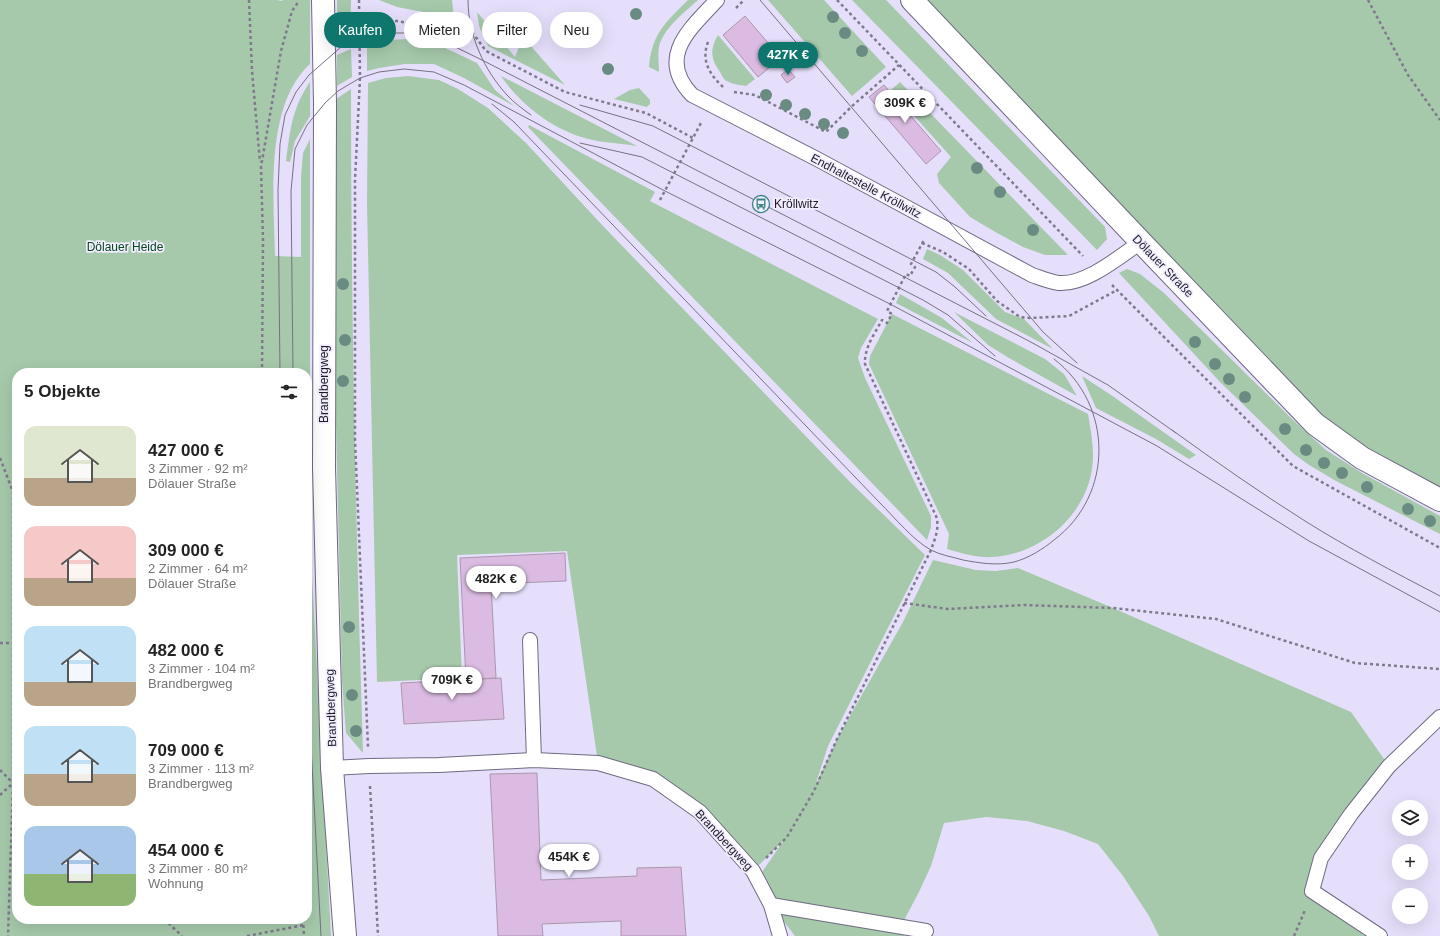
<!DOCTYPE html>
<html lang="de">
<head>
<meta charset="utf-8">
<style>
	body { margin:0; font-family:Helvetica,sans-serif; background:#f2f2f2; color:#222; height:100vh; display:flex; flex-direction:column; font-size:15px; white-space:nowrap }
	* { box-sizing:border-box; margin:0 }
	p { font-size:13px; color:#767676 }
	.icon { flex:none; width:22px; height:22px; fill:none; stroke:currentColor; stroke-width:2; stroke-linecap:round; stroke-linejoin:round }
	.map { position:relative; flex:1; overflow:hidden }
	.panel { position:absolute; left:12px; top:368px; width:300px; height:556px; display:flex; flex-direction:column; background:#fff; border-radius:16px; box-shadow:0 4px 16px #0002 }
	.panel>* { flex:none }
	.hud { position:absolute; left:324px; top:12px; width:380px; height:36px; display:flex; gap:8px }
	.tools { position:absolute; left:1392px; top:800px; display:grid; gap:8px }
	.tools a { display:grid; place-items:center; width:36px; height:36px; border-radius:50%; background:#fff; box-shadow:0 4px 16px #0002; font-size:20px }
	.price { position:absolute; translate:-50% -34px; padding:0 9px; border-radius:14px; background:#fff; color:#222; font-size:13px; line-height:26px; filter:drop-shadow(0 1px 2px #0008) }
	.price::after { content:''; position:absolute; left:50%; top:24px; width:12px; height:9px; margin-left:-6px; background:inherit; clip-path:polygon(0 0,100% 0,50% 100%) }
	.price.active { background:#0f766e; color:#fff }
	ul { padding:0; list-style:none }
	li { display:flex; align-items:center; gap:12px; height:100px; padding:0 12px }
	li span { display:grid; place-items:center; flex:none; width:112px; height:80px; border-radius:12px; color:#555 }
	li>.icon { margin-inline-start:auto }
	span .icon { width:48px; height:48px; fill:#fffc; stroke-width:1 }
	li b { font-size:17px }
	h2 { display:flex; justify-content:space-between; align-items:center; height:48px; padding:0 12px; font-size:17px }
	.pill { padding:0 14px; border-radius:18px; background:#fff; box-shadow:0 4px 16px #0002; font-size:14px; line-height:36px }
	.pill.active { background:#0f766e; color:#fff }
	.map>svg:first-child { display:block }
	.green { fill:#a6c9ab }
	.building { fill:#dbbbe2; stroke:#aa97ae }
	.lines { fill:none; stroke-linecap:round; stroke-linejoin:round }
	.lane-casing { stroke:#6f6982; stroke-width:16 }
	.secondary-casing { stroke:#6f6982; stroke-width:24 }
	.path { stroke:#7f7a8c; stroke-width:2.5; stroke-dasharray:3 3; stroke-linecap:butt }
	.lane { stroke:#fff; stroke-width:14 }
	.secondary { stroke:#fff; stroke-width:22 }
	.tram { stroke:#767183; stroke-width:1 }
	.tree { fill:#6a8b81 }
	.labels { text-anchor:middle; dominant-baseline:central; stroke-width:3.5; stroke-linejoin:round; paint-order:stroke }
	.street-label { font-size:12px; fill:#1e1b25; stroke:#f2eeff }
	.poi-label { font-size:12px; fill:#1e1b25; stroke:#f2eeff; text-anchor:start }
	.park-label { font-size:12px; fill:#05461d; stroke:#f2eeff }
</style>
</head>
<body>
<div class="map">
<svg width="1440" height="936" viewBox="0 0 1440 936">
	<rect width="100%" height="100%" fill="#e6dffb"/>
	<g class="green">
		<path d="M0,0h277l5,1 1,-1h27v64c-46,42 -36,135 -35,192l26,1v-80l2,-24 7,-14v410l-3,-38v-138h-290v546h290v-343h5l19,360h-331z"/>
		<polygon points="337,0 351,0 350,38 337,44"/>
		<polygon points="379,0 452,0 454,18 397,7"/>
		<path d="M688,0h10c-14,13 -31,25 -38,43 -3,9 -1,20 -1,29l-10,-5c3,-34 17,-45 39,-67z"/>
		<polygon points="768,0 824,0 886,67 852,96"/>
		<polygon points="852,0 886,0 1105,227 1107,239 1097,250"/>
		<polygon points="912,0 1440,0 1440,500 1362,458"/>
		<polygon points="477,12 515,57 523,37 565,85 488,46 479,26"/>
		<path d="M718,35l37,44 -9,7c-6,-1 -15,-2 -21,-6 -2,-2 -4,-6 -5,-8 -10,-14 -10,-23 -2,-37z"/>
		<polygon points="409,39 443,47 477,63 495,90 514,106 464,78 434,64 405,64 379,68 367,71 367,45 384,40"/>
		<polygon points="351,49 352,77 337,86 337,55"/>
		<polygon points="408,76 439,80 458,89 488,108 526,143 603,226 851,483 925,555 828,746 815,786 837,739 903,622 933,560 976,570 996,571 1018,568 1113,608 1351,712 1389,766 1351,814 1312,891 1380,936 1159,936 1149,916 1123,876 1098,844 1064,831 1027,821 986,817 944,823 931,866 918,894 903,922 904,936 795,936 771,905 760,875 784,840 753,871 700,812 653,779 598,763 567,551 457,555 462,678 377,682 367,204 368,83 386,78"/>
		<path d="M501,76l136,70c-17,-3 -35,-3 -52,-8 -33,-9 -65,-34 -84,-62z"/>
		<path d="M310,82v34l-15,25 -5,21 -4,-1c4,-30 6,-53 24,-79z"/>
		<polygon points="900,82 1068,255 1045,255 1023,247 997,233 970,217 939,183 937,174 951,157 891,90"/>
		<polygon points="639,88 650,100 650,104 647,107 614,99 630,90"/>
		<path d="M351,89c0,221 5,443 12,664l-17,-20 -4,-52 -6,-257v-325z"/>
		<polygon points="529,125 655,192 650,201 878,319 861,348 858,358 865,378 931,516 931,527 927,540 528,127"/>
		<polygon points="927,249 940,255 963,270 1005,312 1024,319 1053,349 996,319 948,273 923,259"/>
		<polygon points="1127,269 1140,274 1164,293 1293,420 1326,450 1362,473 1440,516 1440,534 1336,481 1309,465 1294,454 1220,382 1119,273"/>
		<polygon points="900,294 942,318 973,343 896,303"/>
		<polygon points="954,312 1045,359 1064,374 1077,396 1009,358 988,345"/>
		<path d="M892,314l196,100c3,18 7,37 4,55 -7,48 -53,86 -100,88 -15,1 -31,-4 -45,-8l2,-15 -80,-170 1,-8z"/>
		<polygon points="1082,376 1111,395 1196,455 1189,459 1156,439 1096,408"/>
	</g>
	<g class="building">
		<polygon points="745,16 781,58 758,77 723,35"/>
		<polygon points="788,69 795,77 787,83 781,75"/>
		<polygon points="884,85 941,151 926,164 869,97"/>
		<polygon points="565,553 566,581 491,584 496,678 466,680 460,558"/>
		<polygon points="501,678 504,719 404,724 401,683"/>
		<polygon points="537,773 541,880 637,876 637,868 681,867 686,936 621,936 621,921 542,924 543,936 498,936 490,774"/>
	</g>
	<g class="lines">
		<g class="lane-casing">
			<g id="lane">
				<path d="M717,0c-27,29 -61,57 -25,95l125,64 215,116c9,3 18,7 27,8 27,2 60,-26 82,-41"/>
				<polyline points="530,640 534,760"/>
				<polyline points="332,768 369,766 439,765 534,760 598,763 653,779 700,812 753,871 771,905 780,936"/>
				<polyline points="771,905 926,931"/>
				<polyline points="1380,936 1312,891 1321,858 1351,814 1389,766 1440,717"/>
			</g>
		</g>
		<g class="secondary-casing">
			<g id="secondary">
				<polyline points="323,0 325,103 324,468 332,768 345,936"/>
				<polyline points="912,0 1141,242 1315,424 1362,458 1440,500"/>
			</g>
		</g>
		<g class="path">
			<polyline points="249,0 252,71 260,162"/>
			<polyline points="359,0 360,78 355,180 355,440 368,747"/>
			<polyline points="837,0 1083,256"/>
			<polyline points="1368,0 1408,75 1440,120"/>
			<polyline points="736,8 744,0"/>
			<polyline points="359,21 397,21 446,30 472,32 486,51 565,92 646,113 693,138"/>
			<path d="M708,42c-7,18 1,32 15,45"/>
			<polyline points="734,92 755,95 826,132 851,107 899,65"/>
			<polyline points="660,200 702,121"/>
			<polyline points="922,243 943,252 969,269 997,301 1020,317 1031,318 1069,316 1117,290"/>
			<polyline points="1112,285 1293,466 1440,548"/>
			<polyline points="262,373 263,240 261,167 281,51 292,11 299,1"/>
			<polyline points="0,458 13,492 13,783 8,936"/>
			<polyline points="904,603 948,609 1024,605 1113,608 1216,619 1355,663 1440,669"/>
			<polyline points="0,643 17,643"/>
			<polyline points="0,770 17,787"/>
			<polyline points="370,786 378,936"/>
			<polyline points="0,795 13,783"/>
			<path d="M766,858l21,-21 27,-46 23,-52 94,-189c4,-12 9,-22 5,-34l-71,-152c-1,-16 10,-31 17,-44l5,3 5,-9 -5,-3 19,-37 4,2 5,-9 -4,-3 13,-24"/>
			<polyline points="164,919 182,936"/>
			<polyline points="303,919 304,936"/>
			<polyline points="247,936 304,925"/>
			<polyline points="1294,936 1305,910"/>
		</g>
		<use href="#lane" class="lane"/>
		<use href="#secondary" class="secondary"/>
		<g class="tram">
			<path d="M468,0c0,35 16,70 39,95 7,8 16,14 24,20"/>
			<polyline points="760,0 1043,332 1077,363"/>
			<path d="M492,104l22,18 366,381c14,14 34,38 51,47 9,5 22,7 32,10 16,3 35,6 51,2 15,-4 29,-13 40,-22 60,-45 60,-135 0,-181"/>
			<polyline points="580,105 653,126 936,272 955,287 986,316"/>
			<polyline points="580,143 642,157 923,300 948,315 995,356"/>
			<polyline points="280,373 278,190 280,144 285,115 296,92 309,75 341,47 384,33 407,33 441,40 484,61 1029,341 1108,385 1176,433"/>
			<polyline points="293,373 291,191 295,149 307,125 325,103 338,91 360,78 379,72 404,69 434,72 464,85 665,191 890,304 1157,446 1309,541 1440,612"/>
			<path d="M1172,430c43,31 87,62 133,91 43,27 89,51 135,75"/>
			<polyline points="307,669 321,936"/>
		</g>
	</g>
	<g class="tree">
		<circle cx="636" cy="14" r="6"/>
		<circle cx="833" cy="17" r="6"/>
		<circle cx="845" cy="33" r="6"/>
		<circle cx="862" cy="51" r="6"/>
		<circle cx="608" cy="69" r="6"/>
		<circle cx="766" cy="95" r="6"/>
		<circle cx="786" cy="105" r="6"/>
		<circle cx="805" cy="114" r="6"/>
		<circle cx="824" cy="124" r="6"/>
		<circle cx="843" cy="133" r="6"/>
		<circle cx="977" cy="168" r="6"/>
		<circle cx="1000" cy="192" r="6"/>
		<circle cx="1033" cy="230" r="6"/>
		<circle cx="343" cy="284" r="6"/>
		<circle cx="345" cy="340" r="6"/>
		<circle cx="1195" cy="342" r="6"/>
		<circle cx="1215" cy="364" r="6"/>
		<circle cx="1229" cy="379" r="6"/>
		<circle cx="343" cy="381" r="6"/>
		<circle cx="1245" cy="397" r="6"/>
		<circle cx="1285" cy="429" r="6"/>
		<circle cx="1306" cy="450" r="6"/>
		<circle cx="1324" cy="463" r="6"/>
		<circle cx="1342" cy="473" r="6"/>
		<circle cx="1367" cy="487" r="6"/>
		<circle cx="1408" cy="509" r="6"/>
		<circle cx="1430" cy="521" r="6"/>
		<circle cx="349" cy="627" r="6"/>
		<circle cx="352" cy="695" r="6"/>
		<circle cx="356" cy="731" r="6"/>
	</g>
	<defs>
		<g id="bus-ring" transform="scale(0.9)"><circle r="9.5" fill="#f2eeff" stroke="#3f8787" stroke-width="1.5"/><path d="M-5-6H5V4H4V6H2V4H-2V6H-4V4H-5ZM-3.5-4V0h7V-4ZM-3.5 1.2v1.5H-2V1.2ZM2 1.2v1.5H3.5V1.2Z" fill="#3f8787"/></g>
	</defs>
	<g fill-rule="evenodd">
		<use href="#bus-ring" x="761" y="204"/>
	</g>
	<g class="labels">
		<g class="street-label">
			<text transform="translate(866 186) rotate(28)">Endhaltestelle Kröllwitz</text>
			<text transform="translate(1163 266) rotate(46)">Dölauer Straße</text>
			<text transform="translate(324 384) rotate(-90)">Brandbergweg</text>
			<text transform="translate(331 708) rotate(-92)">Brandbergweg</text>
			<text transform="translate(724 840) rotate(47)">Brandbergweg</text>
		</g>
		<g class="poi-label">
			<text x="774" y="204">Kröllwitz</text>
		</g>
		<g class="park-label">
			<text x="125" y="247">Dölauer Heide</text>
		</g>
	</g>
</svg>
<div class="tools">
<a><svg class="icon" aria-label="layers" viewBox="0 0 24 24"><path d="M12 4l9 5-9 5-9-5zM3 14l9 5 9-5"/></svg></a>
<a>+</a>
<a>−</a>
</div>
<b class="price active" style="left:788px;top:76px">427K €</b>
<b class="price" style="left:905px;top:124px">309K €</b>
<b class="price" style="left:496px;top:600px">482K €</b>
<b class="price" style="left:452px;top:701px">709K €</b>
<b class="price" style="left:569px;top:878px">454K €</b>
<div class="hud">
<a class="pill active">Kaufen</a>
<a class="pill">Mieten</a>
<a class="pill">Filter</a>
<a class="pill">Neu</a>
</div>
<section class="panel">
<h2>5 Objekte<svg class="icon" aria-label="filters" viewBox="0 0 24 24"><path d="M4 7h16M4 17h16"/><circle cx="9" cy="7" r="2"/><circle cx="15" cy="17" r="2"/></svg></h2>
<ul>
<li><span style="background:linear-gradient(#dfe7d0 65%,#b9a48a 0)"><svg class="icon" aria-label="home" viewBox="0 0 24 24"><path d="M3 11l9-7 9 7M6 9v11h12V9"/></svg></span><div><b>427 000 €</b><p>3 Zimmer · 92 m²</p><p>Dölauer Straße</p></div></li>
<li><span style="background:linear-gradient(#f6c9c9 65%,#b9a48a 0)"><svg class="icon" aria-label="home" viewBox="0 0 24 24"><path d="M3 11l9-7 9 7M6 9v11h12V9"/></svg></span><div><b>309 000 €</b><p>2 Zimmer · 64 m²</p><p>Dölauer Straße</p></div></li>
<li><span style="background:linear-gradient(#bfe0f5 70%,#b9a48a 0)"><svg class="icon" aria-label="home" viewBox="0 0 24 24"><path d="M3 11l9-7 9 7M6 9v11h12V9"/></svg></span><div><b>482 000 €</b><p>3 Zimmer · 104 m²</p><p>Brandbergweg</p></div></li>
<li><span style="background:linear-gradient(#bfe0f5 60%,#b9a48a 0)"><svg class="icon" aria-label="home" viewBox="0 0 24 24"><path d="M3 11l9-7 9 7M6 9v11h12V9"/></svg></span><div><b>709 000 €</b><p>3 Zimmer · 113 m²</p><p>Brandbergweg</p></div></li>
<li><span style="background:linear-gradient(#a9c7e8 60%,#8fb573 0)"><svg class="icon" aria-label="home" viewBox="0 0 24 24"><path d="M3 11l9-7 9 7M6 9v11h12V9"/></svg></span><div><b>454 000 €</b><p>3 Zimmer · 80 m²</p><p>Wohnung</p></div></li>
</ul>
</section>
</div>
</body>
</html>
